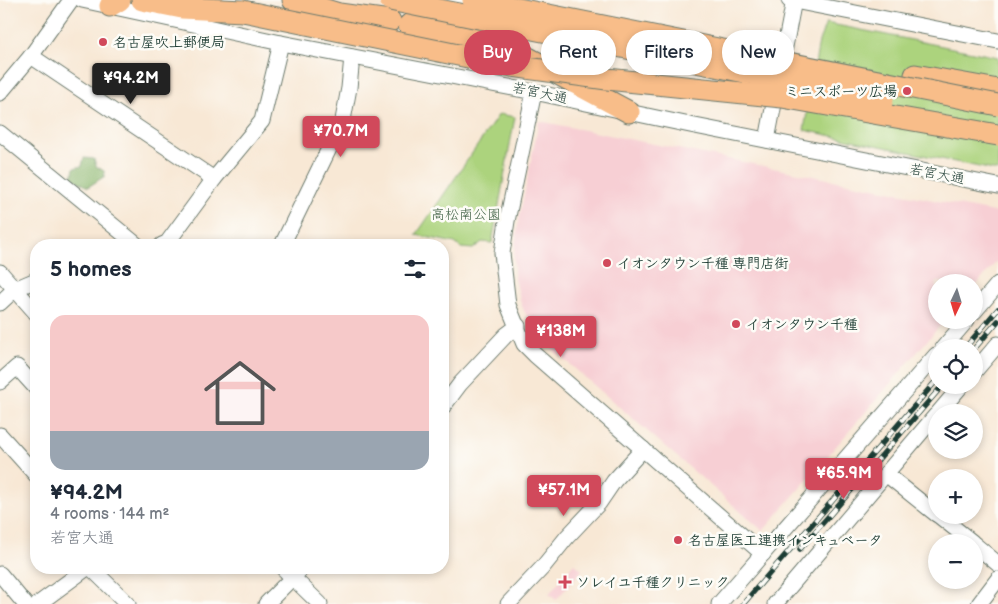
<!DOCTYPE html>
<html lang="en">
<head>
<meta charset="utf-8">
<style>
	body { margin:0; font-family:"Balsamiq Sans","Klee One",sans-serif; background:#f2f2f3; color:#1f2937; height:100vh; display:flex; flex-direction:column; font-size:19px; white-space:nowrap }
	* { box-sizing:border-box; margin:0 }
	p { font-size:16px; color:#747a83 }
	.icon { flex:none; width:28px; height:28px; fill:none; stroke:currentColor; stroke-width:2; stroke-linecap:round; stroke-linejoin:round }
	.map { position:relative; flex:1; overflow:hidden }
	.sheet { position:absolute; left:30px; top:239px; width:419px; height:335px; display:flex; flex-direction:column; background:#fff; border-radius:20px; box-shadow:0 2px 8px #0003 }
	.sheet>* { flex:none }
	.guide { position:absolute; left:464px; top:30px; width:459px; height:45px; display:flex; gap:10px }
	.needle { width:32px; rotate:184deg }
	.fabs { position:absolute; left:928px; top:274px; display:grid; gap:10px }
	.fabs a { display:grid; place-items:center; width:55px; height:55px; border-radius:50%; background:#fff; box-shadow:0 2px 8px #0003; font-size:25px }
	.price { position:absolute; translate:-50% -42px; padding:0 11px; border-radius:5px; background:#d1495b; color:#fff; font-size:16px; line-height:32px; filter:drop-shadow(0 1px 2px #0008) }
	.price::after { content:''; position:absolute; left:50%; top:30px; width:15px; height:11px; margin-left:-8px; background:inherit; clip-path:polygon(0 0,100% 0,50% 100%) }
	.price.active { background:#222; color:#fff }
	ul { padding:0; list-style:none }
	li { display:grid; align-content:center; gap:10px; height:265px; padding:0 20px }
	li span { display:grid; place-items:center; height:155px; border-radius:15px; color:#555 }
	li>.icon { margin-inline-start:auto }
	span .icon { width:90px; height:90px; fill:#fffc; stroke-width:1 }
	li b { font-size:21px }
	h2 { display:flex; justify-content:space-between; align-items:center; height:60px; padding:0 20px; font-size:21px }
	.pill { padding:0 18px; border-radius:22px; background:#fff; box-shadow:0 2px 8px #0003; font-size:18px; line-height:45px }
	.pill.active { background:#d1495b; color:#fff }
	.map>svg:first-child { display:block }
	.built { fill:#f7cfd4 }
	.green { fill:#acd37d; stroke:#668858 }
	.forest { fill:#89b56c; stroke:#547950 }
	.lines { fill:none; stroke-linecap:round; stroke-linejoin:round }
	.minor-casing { stroke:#6b796c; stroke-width:17 }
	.highway-casing { stroke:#6b796c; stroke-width:23 }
	.minor { stroke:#fff; stroke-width:15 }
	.highway { stroke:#f8bd89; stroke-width:21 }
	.rail-casing { stroke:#1f3d34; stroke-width:5.5 }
	.rail { stroke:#fdfcf7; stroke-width:4; stroke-dasharray:11; stroke-linecap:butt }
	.highway-bridge-casing { stroke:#6b796c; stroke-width:23; stroke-linecap:butt }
	.highway-bridge { stroke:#f8bd89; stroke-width:21 }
	.poi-dot { fill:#d1495b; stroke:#fdfcf7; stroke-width:2 }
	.labels { text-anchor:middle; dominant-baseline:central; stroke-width:5; stroke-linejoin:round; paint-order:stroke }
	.poi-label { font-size:14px; font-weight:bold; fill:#1f3d34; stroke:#fdfcf7; text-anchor:start }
	.street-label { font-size:14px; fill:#1f3d34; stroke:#fdfcf7 }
	.park-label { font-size:14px; fill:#426246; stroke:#fdfcf7 }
</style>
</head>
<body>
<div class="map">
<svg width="998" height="604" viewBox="0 0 998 604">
	<rect width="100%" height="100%" fill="#fdfcf7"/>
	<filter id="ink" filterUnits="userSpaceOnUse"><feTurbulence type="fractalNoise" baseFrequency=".02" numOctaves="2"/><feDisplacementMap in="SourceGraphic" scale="10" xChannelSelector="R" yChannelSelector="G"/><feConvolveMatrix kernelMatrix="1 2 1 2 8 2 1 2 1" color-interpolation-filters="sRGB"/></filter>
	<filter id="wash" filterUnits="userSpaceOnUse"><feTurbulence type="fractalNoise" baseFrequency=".0096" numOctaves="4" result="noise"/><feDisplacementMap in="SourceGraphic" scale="20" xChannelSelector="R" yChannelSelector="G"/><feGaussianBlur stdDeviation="1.12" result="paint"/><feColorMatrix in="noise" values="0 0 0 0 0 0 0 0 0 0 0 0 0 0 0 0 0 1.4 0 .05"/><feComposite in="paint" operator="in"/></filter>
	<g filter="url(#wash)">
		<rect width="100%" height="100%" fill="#f8e8d5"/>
		<g class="built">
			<polygon points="539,121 998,213 998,260 974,288 974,282 936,282 936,320 945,320 763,531 544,342 532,328 521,304 514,274 514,256 518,225"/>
			<polygon points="574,563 582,570 556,600 549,594"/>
		</g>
		<g class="green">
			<polygon points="826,23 998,57 998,171 804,130 819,41"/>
			<polygon points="499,114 515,117 492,243 482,242 473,249 461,248 455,243 416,235"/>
		</g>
		<polygon class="forest" points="84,158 94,159 96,166 104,171 105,176 88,187 72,178 74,168 82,166"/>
	</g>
	<g filter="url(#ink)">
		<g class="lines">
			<g class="minor-casing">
				<g id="minor">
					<polyline points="82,0 281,43 534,92 690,125 998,186"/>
					<polyline points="789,0 998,41"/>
					<polyline points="31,56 214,179"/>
					<polyline points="534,92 507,221 502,253 508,305 524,344 535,355 763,554"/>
					<polyline points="0,93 31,56 71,0"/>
					<polyline points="0,133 137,245"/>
					<polyline points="767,140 794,0"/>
					<polyline points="162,245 167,243 214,179 262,121 281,43"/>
					<polyline points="282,245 343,120 349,88 352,57"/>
					<polyline points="0,272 36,313"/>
					<polyline points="0,303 15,289 36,280"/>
					<polyline points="974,312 998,284"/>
					<polyline points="943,348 967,320"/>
					<polyline points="974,372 998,344"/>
					<polyline points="0,382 17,367 36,388"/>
					<polyline points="442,408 460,384 506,335 518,326"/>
					<polyline points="939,412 962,385"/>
					<polyline points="0,435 36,475"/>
					<polyline points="886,474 936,514"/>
					<polyline points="938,515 972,542"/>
					<polyline points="974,544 998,564"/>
					<polyline points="91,568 128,604"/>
					<polyline points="283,568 320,604"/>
					<polyline points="0,574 25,604"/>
					<polyline points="38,604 87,568"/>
					<polyline points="266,604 302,568"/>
					<polyline points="508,604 542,568 567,537 599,503 614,481 643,449"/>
					<polyline points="719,604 936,355"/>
					<polyline points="775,604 936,415"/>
					<polyline points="979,604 998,579"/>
				</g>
			</g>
			<g class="highway-casing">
				<g id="highway">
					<polyline points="142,0 182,8 243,11"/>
					<polyline points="293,0 339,14 390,21"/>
					<polyline points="110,6 120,0"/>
					<polyline points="409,25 506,46 629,112"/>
					<polyline points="915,75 998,90"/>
				</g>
			</g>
			<use href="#minor" class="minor"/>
			<use href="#highway" class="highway"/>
			<g class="rail-casing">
				<g id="rail">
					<polyline points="965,348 998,309"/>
					<polyline points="974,349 998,321"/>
					<polyline points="800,549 943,385"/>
					<polyline points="743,604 936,381"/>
				</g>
			</g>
			<use href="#rail" class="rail"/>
			<g class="highway-bridge-casing">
				<g id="highway-bridge">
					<polyline points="390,0 883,100"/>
					<polyline points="473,0 998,105"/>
					<polyline points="243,11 512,66 607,79 782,97 998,135"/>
				</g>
			</g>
			<use href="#highway-bridge" class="highway-bridge"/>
		</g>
	</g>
	<g class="poi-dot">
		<circle cx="103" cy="42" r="5"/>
		<circle cx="907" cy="91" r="5"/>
		<circle cx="607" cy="263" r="5"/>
		<circle cx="736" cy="324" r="5"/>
		<circle cx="678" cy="540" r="5"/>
		<path d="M562.5 574.5h5v5h5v5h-5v5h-5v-5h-5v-5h5z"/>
	</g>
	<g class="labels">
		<g class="poi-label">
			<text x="113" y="42">名古屋吹上郵便局</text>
			<text x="897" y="91" text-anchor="end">ミニスポーツ広場</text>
			<text x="617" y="263">イオンタウン千種 専門店街</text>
			<text x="746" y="324">イオンタウン千種</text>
			<text x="688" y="540">名古屋医工連携インキュベータ</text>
			<text x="576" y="582">ソレイユ千種クリニック</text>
		</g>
		<g class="street-label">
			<text transform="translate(540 93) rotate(12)">若宮大通</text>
			<text transform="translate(937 174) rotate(11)">若宮大通</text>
		</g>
		<g class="park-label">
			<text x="466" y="214">高松南公園</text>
		</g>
	</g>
</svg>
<div class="fabs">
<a><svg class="needle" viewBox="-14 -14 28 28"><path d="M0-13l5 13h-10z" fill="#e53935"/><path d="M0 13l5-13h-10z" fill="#747a83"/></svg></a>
<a><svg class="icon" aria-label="locate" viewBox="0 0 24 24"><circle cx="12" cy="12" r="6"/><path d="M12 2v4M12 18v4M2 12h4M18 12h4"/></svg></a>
<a><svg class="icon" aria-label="layers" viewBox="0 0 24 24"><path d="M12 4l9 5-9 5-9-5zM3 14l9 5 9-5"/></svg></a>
<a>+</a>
<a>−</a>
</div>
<b class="price active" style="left:131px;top:105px">¥94.2M</b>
<b class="price" style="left:341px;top:158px">¥70.7M</b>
<b class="price" style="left:561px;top:358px">¥138M</b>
<b class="price" style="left:844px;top:500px">¥65.9M</b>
<b class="price" style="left:564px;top:517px">¥57.1M</b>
<div class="guide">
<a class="pill active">Buy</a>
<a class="pill">Rent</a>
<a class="pill">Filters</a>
<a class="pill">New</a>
</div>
<section class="sheet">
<h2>5 homes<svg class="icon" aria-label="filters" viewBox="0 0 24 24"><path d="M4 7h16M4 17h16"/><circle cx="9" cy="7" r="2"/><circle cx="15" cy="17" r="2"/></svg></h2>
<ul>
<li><span style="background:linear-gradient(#f6c9c9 75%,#9aa5b1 0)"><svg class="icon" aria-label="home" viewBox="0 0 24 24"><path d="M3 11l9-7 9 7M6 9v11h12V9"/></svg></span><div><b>¥94.2M</b><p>4 rooms · 144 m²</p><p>若宮大通</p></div></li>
</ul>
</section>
</div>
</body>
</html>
